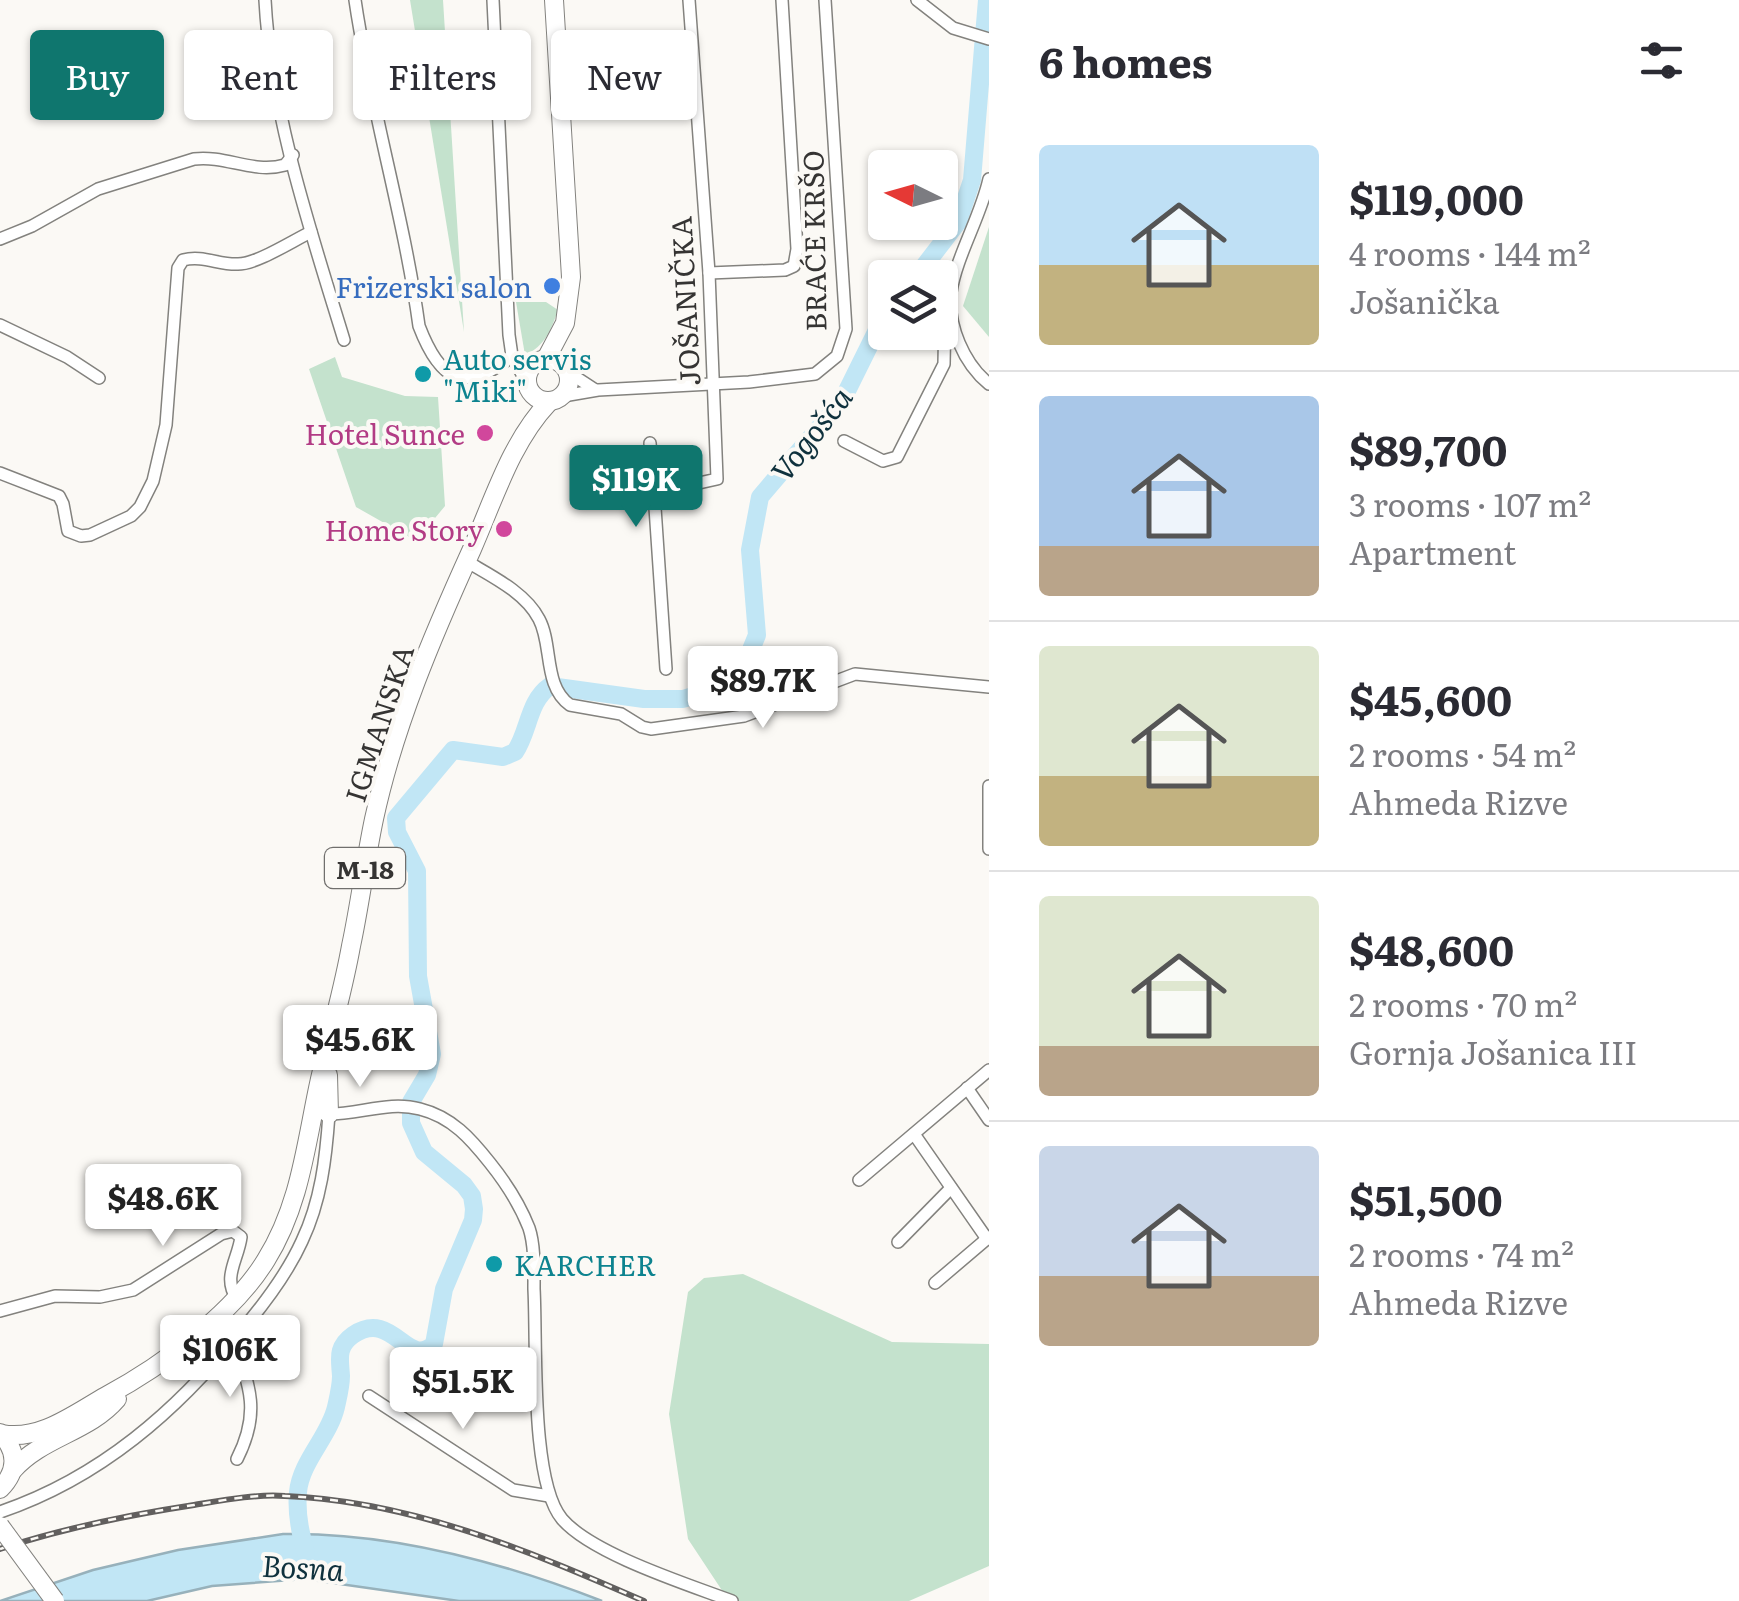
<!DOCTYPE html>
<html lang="en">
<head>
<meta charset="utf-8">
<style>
	body { margin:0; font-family:Literata,serif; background:#f2f2f3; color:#2b2b33; height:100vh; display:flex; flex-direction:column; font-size:38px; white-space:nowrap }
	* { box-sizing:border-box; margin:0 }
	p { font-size:32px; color:#7c7c81 }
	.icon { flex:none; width:55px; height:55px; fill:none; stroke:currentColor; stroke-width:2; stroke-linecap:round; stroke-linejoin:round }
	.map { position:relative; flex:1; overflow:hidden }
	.sheet { display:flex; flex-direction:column; background:#fff; width:750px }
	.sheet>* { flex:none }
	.banner { position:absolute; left:30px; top:30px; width:808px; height:90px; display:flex; gap:20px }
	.needle { width:65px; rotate:275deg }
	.tools { position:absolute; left:868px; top:150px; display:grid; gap:20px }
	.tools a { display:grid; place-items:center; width:90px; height:90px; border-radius:10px; background:#fff; box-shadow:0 2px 8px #0004; font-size:50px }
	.price { position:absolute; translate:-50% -85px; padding:0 22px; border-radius:10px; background:#fff; color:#222; font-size:32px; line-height:65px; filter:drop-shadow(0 2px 5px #0008) }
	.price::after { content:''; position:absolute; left:50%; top:60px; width:30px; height:22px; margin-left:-15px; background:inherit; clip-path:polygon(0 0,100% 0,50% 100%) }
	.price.active { background:#0f766e; color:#fff }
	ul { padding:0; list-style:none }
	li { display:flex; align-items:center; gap:30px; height:250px; padding:0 50px }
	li+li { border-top:2px solid #e1e1e2 }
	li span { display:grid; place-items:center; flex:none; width:280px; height:200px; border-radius:10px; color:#555 }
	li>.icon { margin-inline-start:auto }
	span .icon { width:120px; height:120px; fill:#fffc; stroke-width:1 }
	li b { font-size:42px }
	h2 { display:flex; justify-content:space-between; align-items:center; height:120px; padding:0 50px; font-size:42px }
	.chip { padding:0 35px; border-radius:10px; background:#fff; box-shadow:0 2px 8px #0004; font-size:35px; line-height:90px }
	.chip.active { background:#0f766e; color:#fff }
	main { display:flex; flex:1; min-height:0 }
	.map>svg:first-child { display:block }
	.green { fill:#c4e2cd }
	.water { fill:#c1e6f5; stroke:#97b1bb; stroke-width:2.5 }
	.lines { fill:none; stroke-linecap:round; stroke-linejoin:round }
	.river { stroke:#c1e6f5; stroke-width:18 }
	.street-casing { stroke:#83827e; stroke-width:14 }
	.primary-casing { stroke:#83827e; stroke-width:20 }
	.street { stroke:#fff; stroke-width:11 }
	.primary { stroke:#fff; stroke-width:18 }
	.rail-casing { stroke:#615f5e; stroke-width:6 }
	.rail { stroke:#fbf9f5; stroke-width:2.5; stroke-dasharray:8; stroke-linecap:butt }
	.primary-bridge-casing { stroke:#83827e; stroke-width:20; stroke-linecap:butt }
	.primary-bridge { stroke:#fff; stroke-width:18 }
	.shop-dot { fill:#3f7fe0; stroke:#fbf9f5; stroke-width:4 }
	.culture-dot { fill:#0f9aa8; stroke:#fbf9f5; stroke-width:4 }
	.hotel-dot { fill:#d1479c; stroke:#fbf9f5; stroke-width:4 }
	.labels { text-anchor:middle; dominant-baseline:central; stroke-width:8; stroke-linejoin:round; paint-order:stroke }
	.shield { fill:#fbf9f5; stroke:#706f6d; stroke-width:2.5 }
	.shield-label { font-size:25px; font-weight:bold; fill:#353433 }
	.street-label { font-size:28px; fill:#353433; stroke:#fbf9f5 }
	.shop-label { font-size:28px; fill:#366cbe; stroke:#fbf9f5; text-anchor:end }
	.culture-label { font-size:28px; fill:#0d838f; stroke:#fbf9f5; text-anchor:start }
	.hotel-label { font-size:28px; fill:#b23c85; stroke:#fbf9f5; text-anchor:end }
	.water-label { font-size:30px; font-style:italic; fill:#0f313d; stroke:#fbf9f5 }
</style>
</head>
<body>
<main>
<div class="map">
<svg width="989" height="1601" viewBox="0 0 989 1601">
	<rect width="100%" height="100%" fill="#fbf9f5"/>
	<g class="green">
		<polygon points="410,0 443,0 464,332"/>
		<polygon points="989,227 989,337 963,306"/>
		<path d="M516,302h30l12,8c-7,20 -13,36 -33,45z"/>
		<polygon points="335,357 342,377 405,396 438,397 445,506 416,541 356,507 309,369"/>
		<polygon points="743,1274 892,1342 989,1344 989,1566 909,1601 729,1601 688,1539 669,1414 688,1292 704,1278"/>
	</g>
	<path class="water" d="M283,1534c109,-2 219,28 319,67h-143l-154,-22 -93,7 -65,15h-147l93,-31 85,-20z"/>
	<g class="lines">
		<g class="river">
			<polyline points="915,278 958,222 972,180 987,0"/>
			<path d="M306,1553c-6,-20 -10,-40 -8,-61 3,-31 31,-55 38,-85 2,-9 5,-21 5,-31 -1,-17 -5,-29 12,-41 40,-27 54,35 81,9l10,-55 29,-69 1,-11 -2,-13 -8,-11 -40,-33 -13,-29v-21l16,-27 5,-21 -14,-78 -1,-105 -20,-39 -1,-14 57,-68 50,7 12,-5c14,-20 13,-51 35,-66l94,13h39l35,-11 26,-21 13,-32 -7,-85 10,-53 82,-96 43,-87"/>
		</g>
		<g class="street-casing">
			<g id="street">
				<path d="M265,0c6,114 46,232 79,340"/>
				<path d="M355,0c16,110 49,216 64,326 21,55 45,69 93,30"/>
				<polyline points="493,0 509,335 512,356 527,383"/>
				<polyline points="917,0 953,28 989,39"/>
				<path d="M989,179c-8,37 -33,78 -38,113 -4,33 13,72 38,92"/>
				<path d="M0,239l32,-13 66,-37 96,-30c32,-4 59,15 91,6l8,-10"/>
				<polyline points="709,273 785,270 794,266 797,249 782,0"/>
				<polyline points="0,325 67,357 99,378"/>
				<polyline points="512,356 525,362 536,362"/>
				<polyline points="568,372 594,389"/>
				<polyline points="563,396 598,390 749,382 815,374 837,356 846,329 825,0"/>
				<polyline points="844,441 883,461 897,457 944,364 945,311 951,294"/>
				<polyline points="650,443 654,493"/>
				<path d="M0,473l59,23 4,8 5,27 13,5 9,-1 41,-19 9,-9 13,-26 13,-56 12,-157 5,-8c20,-5 36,5 55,4 19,0 54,-23 73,-32"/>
				<path d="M466,561c25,15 59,31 73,58 14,26 4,67 31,86l51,9 21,13 9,2 93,-13 111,-42 134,13"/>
				<polyline points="666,669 654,493 717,479 709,273 689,0"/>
				<polyline points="989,786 989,849"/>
				<polyline points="967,1088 989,1120"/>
				<path d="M323,1114c34,2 64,-14 97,-5 32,8 51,30 70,54 16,20 30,42 39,65 6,18 5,42 5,61 3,53 -4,192 28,230 30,35 125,65 170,82"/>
				<polyline points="914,1134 987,1239"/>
				<polyline points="859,1180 989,1070"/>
				<polyline points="898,1242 951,1188"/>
				<polyline points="935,1283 989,1237"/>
				<path d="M0,1311l55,-15 45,1 33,-7 88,-56 12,-3 8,6c-3,23 -19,40 -4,62"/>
				<path d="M233,1342c18,45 27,72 4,117"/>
				<polyline points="369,1396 513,1490 549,1496"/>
				<path d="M0,1512c100,-34 177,-101 242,-182 23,-27 45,-56 60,-89 19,-40 24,-83 27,-127"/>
			</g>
		</g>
		<g class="primary-casing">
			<g id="primary">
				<circle cx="548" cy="380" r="21"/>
				<polyline points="546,359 565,323 571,277 554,0"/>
				<polyline points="328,1075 329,1114"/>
				<path d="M0,1433c18,18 18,38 0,56"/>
				<path d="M2,1434c38,7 72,-20 104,-38 56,-30 127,-82 160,-136 35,-56 40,-118 54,-181 10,-44 23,-88 31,-133 9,-42 14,-84 23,-127 20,-93 59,-184 98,-270 22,-50 39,-107 77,-147"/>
				<path d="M13,1470c29,-33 76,-38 104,-71"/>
			</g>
		</g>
		<use href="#street" class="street"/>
		<use href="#primary" class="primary"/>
		<g class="rail-casing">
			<path id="rail" d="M0,1549c64,-21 128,-34 194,-44 30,-5 61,-11 91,-9 127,5 244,55 359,105"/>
		</g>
		<use href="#rail" class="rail"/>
		<g class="primary-bridge-casing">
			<polyline id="primary-bridge" points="0,1526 55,1601"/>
		</g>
		<use href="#primary-bridge" class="primary-bridge"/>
	</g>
	<circle class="shop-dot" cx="552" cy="286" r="10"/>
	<g class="culture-dot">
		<circle cx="423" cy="374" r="10"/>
		<circle cx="494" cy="1264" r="10"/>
	</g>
	<g class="hotel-dot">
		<circle cx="485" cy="433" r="10"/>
		<circle cx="504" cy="529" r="10"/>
	</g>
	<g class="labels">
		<rect class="shield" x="325" y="848" width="80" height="40" rx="8"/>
		<g class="shield-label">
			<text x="365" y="868">M-18</text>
		</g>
		<g class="street-label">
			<text transform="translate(813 241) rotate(-91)">BRAĆE KRŠO</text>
			<text transform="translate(684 301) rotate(-93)">JOŠANIČKA</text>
			<text transform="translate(378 723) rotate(-72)">IGMANSKA</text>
		</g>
		<g class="shop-label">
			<text x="532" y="286">Frizerski salon</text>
		</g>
		<g class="culture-label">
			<text x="443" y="358">Auto servis<tspan x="443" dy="32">"Miki"</tspan></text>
			<text x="514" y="1264">KARCHER</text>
		</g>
		<g class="hotel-label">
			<text x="465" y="433">Hotel Sunce</text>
			<text x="484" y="529">Home Story</text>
		</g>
		<g class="water-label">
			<text transform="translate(810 433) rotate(-52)">Vogošća</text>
			<text transform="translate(303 1566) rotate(3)">Bosna</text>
		</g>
	</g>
</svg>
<div class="tools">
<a><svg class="needle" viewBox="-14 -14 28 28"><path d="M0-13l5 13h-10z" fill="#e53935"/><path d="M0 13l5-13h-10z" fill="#7c7c81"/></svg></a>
<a><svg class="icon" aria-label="layers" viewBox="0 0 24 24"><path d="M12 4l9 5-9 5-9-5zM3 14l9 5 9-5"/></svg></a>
</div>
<b class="price active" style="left:636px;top:530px">$119K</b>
<b class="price" style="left:763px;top:731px">$89.7K</b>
<b class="price" style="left:360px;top:1090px">$45.6K</b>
<b class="price" style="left:163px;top:1249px">$48.6K</b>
<b class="price" style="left:230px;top:1400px">$106K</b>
<b class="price" style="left:463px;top:1432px">$51.5K</b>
<div class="banner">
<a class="chip active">Buy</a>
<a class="chip">Rent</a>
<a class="chip">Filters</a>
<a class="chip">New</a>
</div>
</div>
<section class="sheet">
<h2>6 homes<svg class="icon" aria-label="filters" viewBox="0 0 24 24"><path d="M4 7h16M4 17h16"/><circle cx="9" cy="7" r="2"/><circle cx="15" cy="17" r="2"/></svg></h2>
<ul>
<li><span style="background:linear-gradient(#bfe0f5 60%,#c2b280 0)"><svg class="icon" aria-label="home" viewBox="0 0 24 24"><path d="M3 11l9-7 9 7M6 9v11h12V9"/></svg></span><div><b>$119,000</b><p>4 rooms · 144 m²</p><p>Jošanička</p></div></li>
<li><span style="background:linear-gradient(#a9c7e8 75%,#b9a48a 0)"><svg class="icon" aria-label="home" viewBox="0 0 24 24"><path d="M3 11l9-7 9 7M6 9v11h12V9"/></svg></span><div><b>$89,700</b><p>3 rooms · 107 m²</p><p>Apartment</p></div></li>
<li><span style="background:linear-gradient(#dfe7d0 65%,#c2b280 0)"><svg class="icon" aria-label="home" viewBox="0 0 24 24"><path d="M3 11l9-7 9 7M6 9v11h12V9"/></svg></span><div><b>$45,600</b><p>2 rooms · 54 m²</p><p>Ahmeda Rizve</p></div></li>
<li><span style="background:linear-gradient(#dfe7d0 75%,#b9a48a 0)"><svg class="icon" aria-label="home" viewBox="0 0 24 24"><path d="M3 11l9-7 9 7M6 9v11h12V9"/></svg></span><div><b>$48,600</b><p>2 rooms · 70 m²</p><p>Gornja Jošanica III</p></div></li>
<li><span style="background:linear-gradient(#c9d6e8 65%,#b9a48a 0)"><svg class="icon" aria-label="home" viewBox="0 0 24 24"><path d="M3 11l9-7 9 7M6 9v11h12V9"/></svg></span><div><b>$51,500</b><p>2 rooms · 74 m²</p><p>Ahmeda Rizve</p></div></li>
</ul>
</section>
</main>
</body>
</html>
